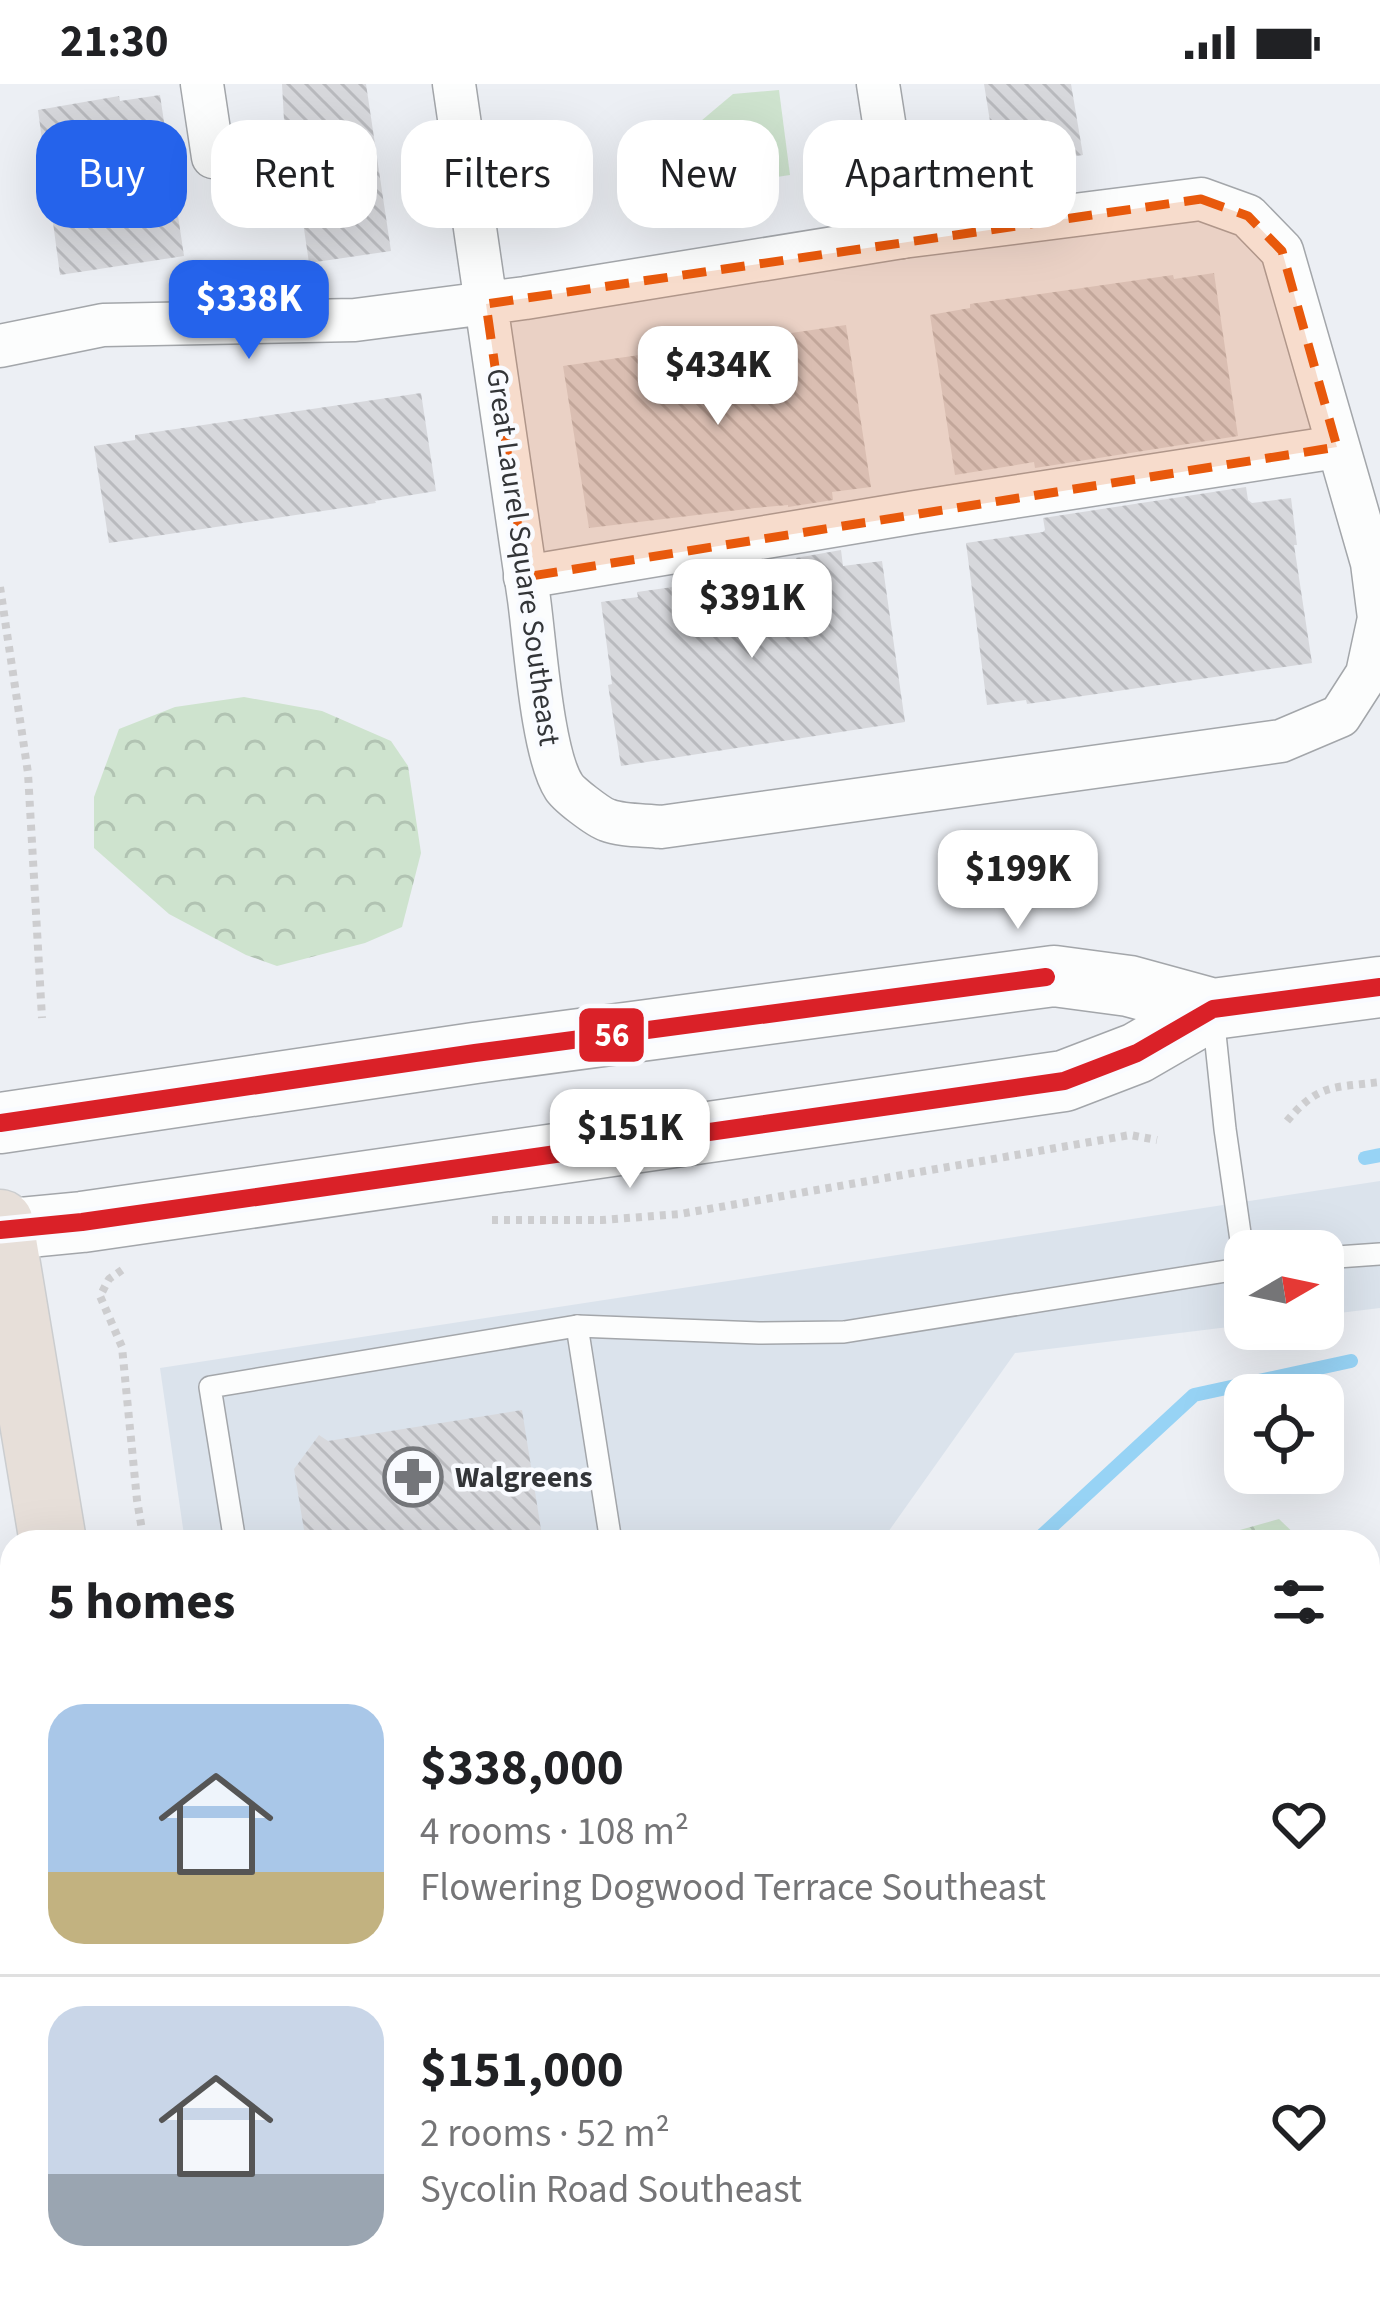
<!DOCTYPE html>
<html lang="en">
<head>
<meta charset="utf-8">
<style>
	body { margin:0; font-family:"Source Sans 3",sans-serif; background:#f6f6f6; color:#202124; height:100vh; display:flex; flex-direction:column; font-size:45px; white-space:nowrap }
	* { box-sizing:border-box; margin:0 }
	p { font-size:39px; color:#757577 }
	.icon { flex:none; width:66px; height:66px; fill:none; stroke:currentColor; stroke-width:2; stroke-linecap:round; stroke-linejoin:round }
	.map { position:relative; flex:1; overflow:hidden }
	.side { position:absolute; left:0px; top:1446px; width:1380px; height:771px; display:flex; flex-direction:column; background:#fff; border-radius:36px 36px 0 0; box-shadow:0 12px 48px #0002 }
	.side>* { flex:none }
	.hud { position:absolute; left:36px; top:36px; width:1308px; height:108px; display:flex; gap:24px }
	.needle { width:78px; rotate:81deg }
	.fabs { position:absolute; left:1224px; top:1146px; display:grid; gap:24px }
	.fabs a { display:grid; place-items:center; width:120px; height:120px; border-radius:24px; background:#fff; box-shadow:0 12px 48px #0002; font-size:60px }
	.price { position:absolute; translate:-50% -102px; padding:0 27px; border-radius:24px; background:#fff; color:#222; font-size:39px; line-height:78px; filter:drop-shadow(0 3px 6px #0008) }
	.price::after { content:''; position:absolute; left:50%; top:72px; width:36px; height:27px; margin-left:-18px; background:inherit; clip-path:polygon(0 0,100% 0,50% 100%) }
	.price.selected { background:#2563eb; color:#fff }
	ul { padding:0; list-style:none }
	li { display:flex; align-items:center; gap:36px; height:300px; padding:0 48px }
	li+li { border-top:3px solid #e0e0e0 }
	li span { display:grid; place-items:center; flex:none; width:336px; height:240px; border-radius:36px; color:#555 }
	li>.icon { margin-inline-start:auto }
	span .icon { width:144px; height:144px; fill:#fffc; stroke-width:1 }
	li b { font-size:51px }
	h2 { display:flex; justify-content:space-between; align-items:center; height:144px; padding:0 48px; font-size:51px }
	.pill { padding:0 42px; border-radius:36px; background:#fff; box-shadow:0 12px 48px #0002; font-size:42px; line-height:108px }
	.pill.selected { background:#2563eb; color:#fff }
	.status { display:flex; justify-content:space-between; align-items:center; height:84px; padding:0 60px; background:#fff; direction:ltr }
	.status svg { height:33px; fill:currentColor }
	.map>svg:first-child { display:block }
	.built { fill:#dbe3ec }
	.forest { fill:url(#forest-crowns) }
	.green { fill:#cee3ce }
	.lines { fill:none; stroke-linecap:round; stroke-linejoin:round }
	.stream { stroke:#97d3f5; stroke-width:14 }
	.building { fill:url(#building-back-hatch) }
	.service-casing { stroke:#a3a6aa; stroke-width:24 }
	.minor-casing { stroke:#a3a6aa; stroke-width:45 }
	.secondary-casing { stroke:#a3a6aa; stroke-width:63 }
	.primary-casing { stroke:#cbcdcf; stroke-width:69 }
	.path { stroke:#cdcdcf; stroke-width:8; stroke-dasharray:6 6; stroke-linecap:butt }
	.service { stroke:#fcfdfd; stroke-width:21 }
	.minor { stroke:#fcfdfd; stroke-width:42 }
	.secondary { stroke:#fcfdfd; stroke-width:60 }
	.primary { stroke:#e7dfd9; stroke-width:66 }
	.bus-1-casing { stroke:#f9fbff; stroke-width:27 }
	.bus-1 { stroke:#da2128; stroke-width:18 }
	.marked { fill:#e8590c; fill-opacity:0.2; stroke:#e8590c; stroke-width:9; stroke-dasharray:24 15; stroke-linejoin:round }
	.labels { text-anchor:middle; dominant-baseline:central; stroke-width:9; stroke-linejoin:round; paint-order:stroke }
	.street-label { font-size:30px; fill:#333538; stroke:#f9fbff }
	.poi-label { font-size:30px; font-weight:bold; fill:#333538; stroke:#f9fbff; text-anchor:start }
	.line-badge { stroke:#f9fbff; stroke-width:4.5 }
	.badge-label { font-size:33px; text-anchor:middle; font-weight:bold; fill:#fff }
</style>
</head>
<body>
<div class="status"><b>21:30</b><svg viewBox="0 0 49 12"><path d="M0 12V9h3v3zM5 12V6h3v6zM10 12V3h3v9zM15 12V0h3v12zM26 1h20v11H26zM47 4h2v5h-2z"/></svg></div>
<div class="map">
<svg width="1380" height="2216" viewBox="0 0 1380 2216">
	<defs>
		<pattern id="forest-crowns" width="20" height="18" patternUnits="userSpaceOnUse" patternTransform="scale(3)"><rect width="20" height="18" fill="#cee3ce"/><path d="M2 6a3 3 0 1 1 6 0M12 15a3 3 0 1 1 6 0" fill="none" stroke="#b1c3b2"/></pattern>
		<pattern id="building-back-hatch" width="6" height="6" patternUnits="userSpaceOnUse" patternTransform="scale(3)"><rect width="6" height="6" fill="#d7d8dc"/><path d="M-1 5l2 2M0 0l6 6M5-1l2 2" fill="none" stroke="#b9babe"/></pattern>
	</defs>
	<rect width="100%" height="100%" fill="#eceff4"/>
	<polygon class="built" points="1380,1097 1380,1224 1323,1231 1323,1167 1245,1167 1245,1241 1015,1269 881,1458 185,1458 160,1284"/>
	<g class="forest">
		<polygon points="244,613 322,627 391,657 408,682 421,769 402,843 365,859 277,882 246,871 169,830 94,764 94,713 119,645 175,623"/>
		<polygon points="1279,1435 1303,1458 1217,1458 1222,1451"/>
	</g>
	<polygon class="green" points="779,6 790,91 690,106 682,53 733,10"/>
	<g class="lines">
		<g class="stream">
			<polyline points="1365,1074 1380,1071"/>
			<polyline points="1035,1458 1194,1311 1351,1277"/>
		</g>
	</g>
	<g class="building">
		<polygon points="282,0 366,0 391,167 309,179 303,138 283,141 270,38 284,36"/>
		<polygon points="984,0 1071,0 1083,71 1063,74 1064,78 1018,85 1016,72 996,75"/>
		<polygon points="160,11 184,172 60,191 38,26 119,12 120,17"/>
		<polygon points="1214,189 1238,352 1035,384 1034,378 955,391 930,231 970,224 970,220 1173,191 1174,195"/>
		<polygon points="846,241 871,403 832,408 833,416 788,423 788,421 755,424 589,444 563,282"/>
		<polygon points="421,309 436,407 375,417 376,419 109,459 94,362 135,356 135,351"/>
		<polygon points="1246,403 1248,416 1252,419 1291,414 1297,461 1294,461 1312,579 1027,620 1026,616 987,621 966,459 1043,448 1045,446 1043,434"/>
		<polygon points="841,466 843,482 882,477 905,638 621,682 608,601 612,600 601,518 638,513 637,508 680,502 680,504 798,485 796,474"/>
		<polygon points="522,1326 543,1458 306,1458 294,1385 319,1351 328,1357"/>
	</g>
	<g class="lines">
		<g class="service-casing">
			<g id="service">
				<polyline points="1323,1174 1380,1170"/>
				<polyline points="577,1242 611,1458"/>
				<polyline points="235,1458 210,1303 577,1242 759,1249 844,1248 1245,1184 1225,1045 1213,931"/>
				<polyline points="1368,1986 1380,1970"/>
			</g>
		</g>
		<g class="minor-casing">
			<g id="minor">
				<polyline points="202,0 213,73"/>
				<polyline points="878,0 902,153"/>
				<path d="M0,262l103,-21 252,-5 170,-22 377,-61 299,-38 47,17 34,35 90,312 7,55 -12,56 -27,42 -59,25 -620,86c-16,-2 -39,-1 -54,-7 -9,-3 -39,-26 -43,-33 -22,-33 -29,-145 -35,-188 -25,-172 -50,-343 -75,-515"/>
				<polyline points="525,493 916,428 1337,363"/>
				<polyline points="1368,1822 1380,1806"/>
				<polyline points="1368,2069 1380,2079"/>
				<polyline points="924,2216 926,2205"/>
			</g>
		</g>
		<g class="secondary-casing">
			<g id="secondary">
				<polyline points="0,1039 475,969 1054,892 1129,902 1213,925 1380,903"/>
				<polyline points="0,1146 82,1138 1064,997 1137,969 1213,925"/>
			</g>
		</g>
		<g class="primary-casing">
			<g id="primary">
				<polyline points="0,1139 53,1458"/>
				<polyline points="0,1971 12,2044"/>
				<polyline points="38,2205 40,2216"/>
				<polyline points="176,2205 178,2216"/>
			</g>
		</g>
		<g class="path">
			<polyline points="0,503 28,689 42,934"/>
			<path d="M1287,1037c32,-38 47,-33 93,-39"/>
			<polyline points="492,1136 602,1136 680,1130 1130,1051 1157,1056"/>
			<polyline points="122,1186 109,1195 100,1212 122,1263 137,1416 144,1458"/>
			<polyline points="240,2205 242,2216"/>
		</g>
		<use href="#service" class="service"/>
		<use href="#minor" class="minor"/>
		<use href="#secondary" class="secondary"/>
		<use href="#primary" class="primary"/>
		<g class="bus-1-casing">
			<g id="bus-1">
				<polyline points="0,1039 475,969 1046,893"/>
				<polyline points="0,1146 82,1138 1064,997 1137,969 1213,925 1380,903"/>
			</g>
		</g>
		<use href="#bus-1" class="bus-1"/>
	</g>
	<path class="marked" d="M1201,115l47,17 34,35 55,196 -812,130 -39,-273z"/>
	<defs>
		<g id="pharmacy-ring" transform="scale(3)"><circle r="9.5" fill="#f9fbff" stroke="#74767a" stroke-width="1.5"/><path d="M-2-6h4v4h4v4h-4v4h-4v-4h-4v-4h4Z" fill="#74767a"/></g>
	</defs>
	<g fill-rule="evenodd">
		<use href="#pharmacy-ring" x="413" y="1393"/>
	</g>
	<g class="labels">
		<g class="street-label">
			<text transform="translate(523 473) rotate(82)">Great Laurel Square Southeast</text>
		</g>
		<g class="poi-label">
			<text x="455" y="1393">Walgreens</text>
		</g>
	</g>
	<rect class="line-badge" x="577" y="922" width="69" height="58" rx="12" fill="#da2128"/>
	<g class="badge-label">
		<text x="612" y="962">56</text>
	</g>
</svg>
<div class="fabs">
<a><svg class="needle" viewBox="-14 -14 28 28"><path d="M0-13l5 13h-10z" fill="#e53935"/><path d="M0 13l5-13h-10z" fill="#757577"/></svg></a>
<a><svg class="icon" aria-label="locate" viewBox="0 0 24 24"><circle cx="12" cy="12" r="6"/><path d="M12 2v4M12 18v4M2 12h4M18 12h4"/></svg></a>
</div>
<b class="price selected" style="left:249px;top:278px">$338K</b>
<b class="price" style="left:718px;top:344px">$434K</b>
<b class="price" style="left:752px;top:577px">$391K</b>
<b class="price" style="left:1018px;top:848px">$199K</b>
<b class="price" style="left:630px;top:1107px">$151K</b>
<div class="hud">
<a class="pill selected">Buy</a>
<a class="pill">Rent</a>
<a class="pill">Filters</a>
<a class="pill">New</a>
<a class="pill">Apartment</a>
</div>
<section class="side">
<h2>5 homes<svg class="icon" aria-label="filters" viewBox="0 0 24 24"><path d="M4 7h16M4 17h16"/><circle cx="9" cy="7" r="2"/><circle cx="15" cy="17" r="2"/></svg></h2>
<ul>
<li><span style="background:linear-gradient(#a9c7e8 70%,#c2b280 0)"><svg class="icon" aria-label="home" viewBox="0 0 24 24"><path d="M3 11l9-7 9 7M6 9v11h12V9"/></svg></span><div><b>$338,000</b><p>4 rooms · 108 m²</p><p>Flowering Dogwood Terrace Southeast</p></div><svg class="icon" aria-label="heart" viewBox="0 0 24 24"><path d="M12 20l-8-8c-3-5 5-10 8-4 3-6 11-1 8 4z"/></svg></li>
<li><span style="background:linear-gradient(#c9d6e8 70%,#9aa5b1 0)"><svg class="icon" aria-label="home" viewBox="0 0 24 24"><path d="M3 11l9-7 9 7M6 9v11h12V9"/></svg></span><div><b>$151,000</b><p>2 rooms · 52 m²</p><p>Sycolin Road Southeast</p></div><svg class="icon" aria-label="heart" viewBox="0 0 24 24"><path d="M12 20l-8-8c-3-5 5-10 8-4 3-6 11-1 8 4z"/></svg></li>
</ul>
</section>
</div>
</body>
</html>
